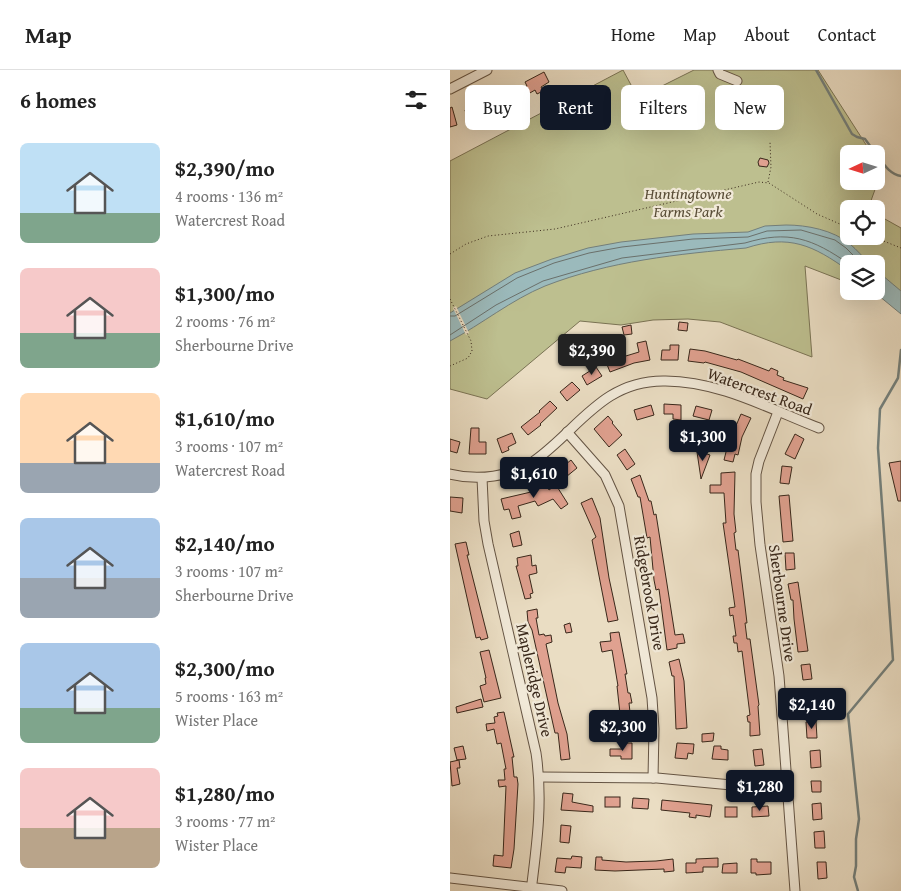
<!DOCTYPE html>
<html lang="en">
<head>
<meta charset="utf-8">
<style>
	body { margin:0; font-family:"Gentium Book Plus",serif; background:#f2f2f2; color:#222; height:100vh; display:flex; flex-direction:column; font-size:19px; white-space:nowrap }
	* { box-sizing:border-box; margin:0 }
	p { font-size:16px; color:#767676 }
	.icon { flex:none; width:28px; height:28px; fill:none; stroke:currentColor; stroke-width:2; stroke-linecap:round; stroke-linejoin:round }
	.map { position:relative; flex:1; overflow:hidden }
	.side { display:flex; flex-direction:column; background:#fff; width:450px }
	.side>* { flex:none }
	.top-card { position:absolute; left:15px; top:15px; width:360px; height:45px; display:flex; gap:10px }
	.needle { width:32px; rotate:266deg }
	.controls { position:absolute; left:390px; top:75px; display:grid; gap:10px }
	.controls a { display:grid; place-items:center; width:45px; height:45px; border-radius:8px; background:#fff; box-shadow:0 5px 20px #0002; font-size:25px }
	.price { position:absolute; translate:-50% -42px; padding:0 11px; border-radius:5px; background:#111827; color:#fff; font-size:16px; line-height:32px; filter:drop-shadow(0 1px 2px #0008) }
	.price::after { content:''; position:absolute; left:50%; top:30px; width:15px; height:11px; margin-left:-8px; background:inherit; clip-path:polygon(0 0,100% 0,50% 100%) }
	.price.active { background:#222; color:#fff }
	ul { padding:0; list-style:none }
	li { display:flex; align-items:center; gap:15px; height:125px; padding:0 20px }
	li span { display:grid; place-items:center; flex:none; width:140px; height:100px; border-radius:8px; color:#555 }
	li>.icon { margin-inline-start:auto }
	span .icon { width:60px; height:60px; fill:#fffc; stroke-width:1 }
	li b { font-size:21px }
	h2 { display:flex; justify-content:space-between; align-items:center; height:60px; padding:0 20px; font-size:21px }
	.chip { padding:0 18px; border-radius:8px; background:#fff; box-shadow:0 5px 20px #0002; font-size:18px; line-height:45px }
	.chip.active { background:#111827; color:#fff }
	header { display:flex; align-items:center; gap:30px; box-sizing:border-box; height:70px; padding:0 25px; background:#fff; border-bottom:1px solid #e0e0e0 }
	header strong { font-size:24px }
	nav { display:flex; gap:28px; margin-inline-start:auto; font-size:18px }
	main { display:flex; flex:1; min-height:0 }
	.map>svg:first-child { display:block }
	.green { fill:#bdbf8f; stroke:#7a7354 }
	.water { fill:#9bbabc; stroke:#737f7b }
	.pier { fill:#eaddc3 }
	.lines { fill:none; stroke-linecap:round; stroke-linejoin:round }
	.shore { stroke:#6a706b; stroke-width:1 }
	.stream { stroke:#737f7b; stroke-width:2.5 }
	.building { fill:#e0a190; stroke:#38271a }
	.minor-casing { stroke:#645444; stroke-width:11 }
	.path { stroke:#38271a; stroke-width:1; stroke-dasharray:1 2.5; stroke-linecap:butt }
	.minor { stroke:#f1e9d8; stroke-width:9 }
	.labels { text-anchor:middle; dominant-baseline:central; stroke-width:4.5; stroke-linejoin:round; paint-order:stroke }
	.park-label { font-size:16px; font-style:italic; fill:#594d37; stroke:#f1e9d8 }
	.street-label { font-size:16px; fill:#38271a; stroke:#f1e9d8 }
</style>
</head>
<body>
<header>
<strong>Map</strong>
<nav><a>Home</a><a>Map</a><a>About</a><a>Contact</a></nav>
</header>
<main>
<section class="side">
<h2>6 homes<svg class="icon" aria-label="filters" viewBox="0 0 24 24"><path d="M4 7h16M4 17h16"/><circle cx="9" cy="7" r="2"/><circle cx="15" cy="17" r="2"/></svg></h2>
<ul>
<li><span style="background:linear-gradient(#bfe0f5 70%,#7fa58c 0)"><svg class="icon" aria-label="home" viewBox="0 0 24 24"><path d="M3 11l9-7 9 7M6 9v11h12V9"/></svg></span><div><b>$2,390/mo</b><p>4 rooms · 136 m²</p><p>Watercrest Road</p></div></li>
<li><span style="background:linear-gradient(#f6c9c9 65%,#7fa58c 0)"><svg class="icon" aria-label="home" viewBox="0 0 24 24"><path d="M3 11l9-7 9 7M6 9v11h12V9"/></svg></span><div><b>$1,300/mo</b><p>2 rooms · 76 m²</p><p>Sherbourne Drive</p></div></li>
<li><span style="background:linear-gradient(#ffd9b3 70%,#9aa5b1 0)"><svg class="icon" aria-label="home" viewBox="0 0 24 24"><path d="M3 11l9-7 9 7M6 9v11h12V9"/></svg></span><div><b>$1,610/mo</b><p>3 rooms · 107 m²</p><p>Watercrest Road</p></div></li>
<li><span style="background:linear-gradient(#a9c7e8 60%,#9aa5b1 0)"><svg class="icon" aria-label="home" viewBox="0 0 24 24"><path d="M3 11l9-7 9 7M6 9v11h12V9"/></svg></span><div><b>$2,140/mo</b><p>3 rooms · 107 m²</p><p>Sherbourne Drive</p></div></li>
<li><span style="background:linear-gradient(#a9c7e8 65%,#7fa58c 0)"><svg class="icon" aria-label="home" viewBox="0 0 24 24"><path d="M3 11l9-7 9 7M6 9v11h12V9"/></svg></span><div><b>$2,300/mo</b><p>5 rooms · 163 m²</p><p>Wister Place</p></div></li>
<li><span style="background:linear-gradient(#f6c9c9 60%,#b9a48a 0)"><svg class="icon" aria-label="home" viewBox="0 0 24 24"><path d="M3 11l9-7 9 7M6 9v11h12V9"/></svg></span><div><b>$1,280/mo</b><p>3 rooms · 77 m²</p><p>Wister Place</p></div></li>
</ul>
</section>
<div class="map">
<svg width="451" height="821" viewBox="0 0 451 821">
	<rect width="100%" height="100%" fill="#eaddc3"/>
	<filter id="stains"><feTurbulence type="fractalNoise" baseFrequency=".004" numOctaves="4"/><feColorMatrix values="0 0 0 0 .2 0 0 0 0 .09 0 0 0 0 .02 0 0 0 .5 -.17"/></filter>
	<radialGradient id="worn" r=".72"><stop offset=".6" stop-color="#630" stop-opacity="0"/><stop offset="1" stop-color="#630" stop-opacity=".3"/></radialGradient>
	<polygon class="green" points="173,0 188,28 244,0 368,0 422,84 399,84 399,111 426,111 426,91 432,100 418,139 399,139 399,166 426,166 426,144 451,158 451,231 421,221 426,221 426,194 399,194 399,213 355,196 362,287 270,252 238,249 203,250 171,255 130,251 37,329 0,319 0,91"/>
	<g class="water">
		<path d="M336,155c21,0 47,5 64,19 7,6 13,13 20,20h-21v7c-36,-26 -60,-37 -103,-23 -68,6 -137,13 -201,38 -34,14 -63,38 -95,55v-28l65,-40 37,-14 36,-11 33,-6 72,-8 55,-2 17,-6z"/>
		<polygon points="426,200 451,221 451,244 423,221 426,221"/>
	</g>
	<polygon class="pier" points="6,236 19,263 16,265 3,238"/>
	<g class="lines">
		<g class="shore">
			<polyline points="0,246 5,246 67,208 104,193 139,183 172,177 243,169 298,167 317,161 351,160 385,170 396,178 412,194"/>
			<path d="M0,265l46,-30 47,-24 79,-23 123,-15c43,-13 67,-5 104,21"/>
		</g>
		<g class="stream">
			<polyline points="366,0 402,64 407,67 415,69 426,84"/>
			<path d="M426,84c7,9 13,20 25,22"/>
			<polyline points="408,821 404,807 406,796 406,769 409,749 398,644 443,590 428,378 430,339 448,308 451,280"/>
		</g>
	</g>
	<g class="building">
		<polygon points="94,2 99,12 91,17 93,21 87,24 85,20 73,27 74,29 70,30 71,34 65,37 64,33 55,37 50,26 77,16 75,12"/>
		<polygon points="37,33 41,47 19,54 15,40"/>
		<polygon points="2,37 7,55 0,57 0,38"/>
		<polygon points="310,88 318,90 319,93 317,97 309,96 308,92"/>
		<polygon points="229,252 238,253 237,261 228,260"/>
		<polygon points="181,255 182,264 174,265 172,257"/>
		<polygon points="196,271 200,290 184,293 160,302 156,292 189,282 187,273"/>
		<polygon points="220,275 229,275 228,290 211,290 212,280 220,280"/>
		<polygon points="240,279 255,281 287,290 288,289 319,301 321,298 328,301 327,305 334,308 333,310 358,318 353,329 291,302 255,292 254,293 238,291"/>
		<polygon points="146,297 152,306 137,315 132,306"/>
		<polygon points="122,312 130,320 117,331 110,322"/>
		<polygon points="100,331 107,338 90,354 91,355 78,365 71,357 90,342 89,341"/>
		<polygon points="214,334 231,335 231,350 223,349 223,344 214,344"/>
		<polygon points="201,335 204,345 187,350 184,340"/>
		<polygon points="246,336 262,340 259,350 243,346"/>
		<polygon points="291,344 301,348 292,367 288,385 285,384 283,392 274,390 280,366 262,361 265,351 285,358"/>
		<polygon points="158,346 163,352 162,353 172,365 159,377 144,359"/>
		<polygon points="21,358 29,358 29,372 36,372 36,384 19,384"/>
		<polygon points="62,363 66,373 58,377 59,380 52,383 47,369"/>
		<polygon points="345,364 354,369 345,389 335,384"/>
		<polygon points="0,369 10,372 7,383 0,381"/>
		<polygon points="175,379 185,394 177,400 167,385"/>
		<polygon points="247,382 253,385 254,383 260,385 251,409"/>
		<polygon points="121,390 127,398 111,411 105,403"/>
		<polygon points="451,391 451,431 448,431 439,393"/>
		<polygon points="332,396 342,397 339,414 330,413"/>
		<polygon points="285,402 284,444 286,462 284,463 286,480 288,480 295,536 297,553 295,553 297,569 300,569 309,635 308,636 310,665 300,666 300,652 298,652 297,646 300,645 292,581 288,582 287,573 284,573 283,566 286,566 283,545 280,546 279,538 285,537 273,453 276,453 274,423 260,423 260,415 271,415 271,403"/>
		<polygon points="190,405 199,431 201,431 204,445 206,444 225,565 233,564 235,573 227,574 227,578 217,580 209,519 206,520 204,510 200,467 197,468 190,427 188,427 181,409"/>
		<polygon points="94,411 99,420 106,415 118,434 111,439 103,429 88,436 85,431 68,436 71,447 62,449 59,439 54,440 51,429 81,422 79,419"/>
		<polygon points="339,425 343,471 333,472 329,426"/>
		<polygon points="0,427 13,428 12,443 0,441"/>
		<polygon points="142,428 150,448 159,508 168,550 158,552 142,470 146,467 131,433"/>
		<polygon points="69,461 72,475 63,477 60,464"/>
		<polygon points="16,472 19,485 17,485 38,568 31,570 30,567 26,568 5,474"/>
		<polygon points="335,483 344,483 345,499 336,500"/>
		<polygon points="81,485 82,496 86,495 87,503 79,505 83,523 80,524 81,528 75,529 66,496 68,496 67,488"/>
		<polygon points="348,512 358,581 348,582 344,549 343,530 341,530 338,514"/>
		<polygon points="87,539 88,548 86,548 89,565 94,564 95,566 101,565 102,572 96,574 108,633 117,664 120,689 111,690 108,663 105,663 82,560 78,552 77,541"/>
		<polygon points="120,553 122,562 116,563 114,555"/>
		<polygon points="169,562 177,604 175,604 178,623 180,623 182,633 179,633 182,661 172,662 167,616 168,616 162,580 152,582 150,572 161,571 160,563"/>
		<polygon points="39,580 51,628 34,632 30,616 36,614 35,608 36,608 30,582"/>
		<polygon points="229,589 234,611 237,658 226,659 224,606 222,606 219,592"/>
		<polygon points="360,594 362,609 353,610 351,595"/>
		<polygon points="364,623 365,638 355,638 354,624"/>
		<polygon points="31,629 33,637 7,643 6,637"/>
		<polygon points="54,642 64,687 62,687 64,707 67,707 68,714 64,779 61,798 43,796 44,785 53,786 56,716 49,717 48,710 55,710 54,699 56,699 51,673 47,674 44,659 37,661 36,654 45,653 44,647 48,646 47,643"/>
		<polygon points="366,651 367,668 357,668 356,652"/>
		<polygon points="264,663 263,671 252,672 252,664"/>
		<polygon points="172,673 182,673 182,689 171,689 171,686 160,686 160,679 172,679"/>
		<polygon points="227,673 244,674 243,684 238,683 237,689 225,688"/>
		<polygon points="13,676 16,689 7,690 4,678"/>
		<polygon points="264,676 271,676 271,679 278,680 278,690 262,689"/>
		<polygon points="312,679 314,695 305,696 303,680"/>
		<polygon points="370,680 371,697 361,698 360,681"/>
		<polygon points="9,690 10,698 7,698 10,714 2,716 0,692"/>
		<polygon points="361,711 371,711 371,722 362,722"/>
		<polygon points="113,723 123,724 122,732 143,736 143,742 111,740"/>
		<rect x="155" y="727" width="15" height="10"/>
		<polygon points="183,728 199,729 198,739 182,738"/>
		<polygon points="212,730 262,735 260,747 246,745 246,748 239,747 240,743 211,740"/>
		<polygon points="371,733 372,749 363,750 362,734"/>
		<polygon points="318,736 319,746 302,747 302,737"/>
		<rect x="275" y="737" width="12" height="10"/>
		<polygon points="111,755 121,756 119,773 110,772"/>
		<polygon points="374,761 375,778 365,778 364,762"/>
		<polygon points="122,786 132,787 131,798 116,797 115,803 105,802 107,788 121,789"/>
		<polygon points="146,787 152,787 152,790 176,792 206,791 223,789 224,801 214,802 214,799 165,801 145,800"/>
		<polygon points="268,788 268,797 253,797 253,802 236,803 236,793 246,793 246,789"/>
		<polygon points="301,789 307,789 307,792 321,792 321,804 306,805 306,803 301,803"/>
		<polygon points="367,792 376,792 377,808 368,809"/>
		<polygon points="287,793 287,803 272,803 273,794"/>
	</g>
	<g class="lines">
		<g class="minor-casing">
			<g id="minor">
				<polyline points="268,0 270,4 287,11"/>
				<polyline points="0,19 37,0"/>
				<polyline points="328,342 309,391 306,404 306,432 310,475 329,606 345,821"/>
				<polyline points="117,362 155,405 169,436 202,628 204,659 203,708"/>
				<path d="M0,404c28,7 60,3 84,-13 44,-31 68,-80 129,-80 54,-1 107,28 156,47"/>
				<path d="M32,408l2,43 4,23 48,209c7,47 1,91 -5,138"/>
				<polyline points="90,707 207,708 292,716 337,712"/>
				<polyline points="0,808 112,821"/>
			</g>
		</g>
		<g class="path">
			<polyline points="318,112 321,97 320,72"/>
			<polyline points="421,166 451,178"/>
			<polyline points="0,184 16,174 38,166 105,159 309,112 319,113 367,144 399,158"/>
			<polyline points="0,229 21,271 22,281 18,288 0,296"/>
		</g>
		<use href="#minor" class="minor"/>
	</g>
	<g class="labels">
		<g class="park-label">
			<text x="238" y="123">Huntingtowne<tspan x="238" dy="18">Farms Park</tspan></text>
		</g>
		<g class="street-label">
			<text transform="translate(310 321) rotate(20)">Watercrest Road</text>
			<text transform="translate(200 523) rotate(80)">Ridgebrook Drive</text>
			<text transform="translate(333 533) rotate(82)">Sherbourne Drive</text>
			<text transform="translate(85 610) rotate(77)">Mapleridge Drive</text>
		</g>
	</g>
	<rect width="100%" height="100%" filter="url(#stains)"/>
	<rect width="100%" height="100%" fill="url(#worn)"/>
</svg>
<div class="controls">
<a><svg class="needle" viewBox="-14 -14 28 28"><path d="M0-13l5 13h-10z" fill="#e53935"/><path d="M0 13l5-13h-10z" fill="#767676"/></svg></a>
<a><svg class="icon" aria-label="locate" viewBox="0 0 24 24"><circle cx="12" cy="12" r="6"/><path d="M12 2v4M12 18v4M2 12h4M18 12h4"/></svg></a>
<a><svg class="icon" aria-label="layers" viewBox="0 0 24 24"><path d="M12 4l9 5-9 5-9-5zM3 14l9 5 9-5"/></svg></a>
</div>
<b class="price active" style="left:142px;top:306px">$2,390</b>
<b class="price" style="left:253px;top:392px">$1,300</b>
<b class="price" style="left:84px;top:429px">$1,610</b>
<b class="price" style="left:362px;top:660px">$2,140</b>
<b class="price" style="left:173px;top:682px">$2,300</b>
<b class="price" style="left:310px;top:742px">$1,280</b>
<div class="top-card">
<a class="chip">Buy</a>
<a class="chip active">Rent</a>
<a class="chip">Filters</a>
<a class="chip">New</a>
</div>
</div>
</main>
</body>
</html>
